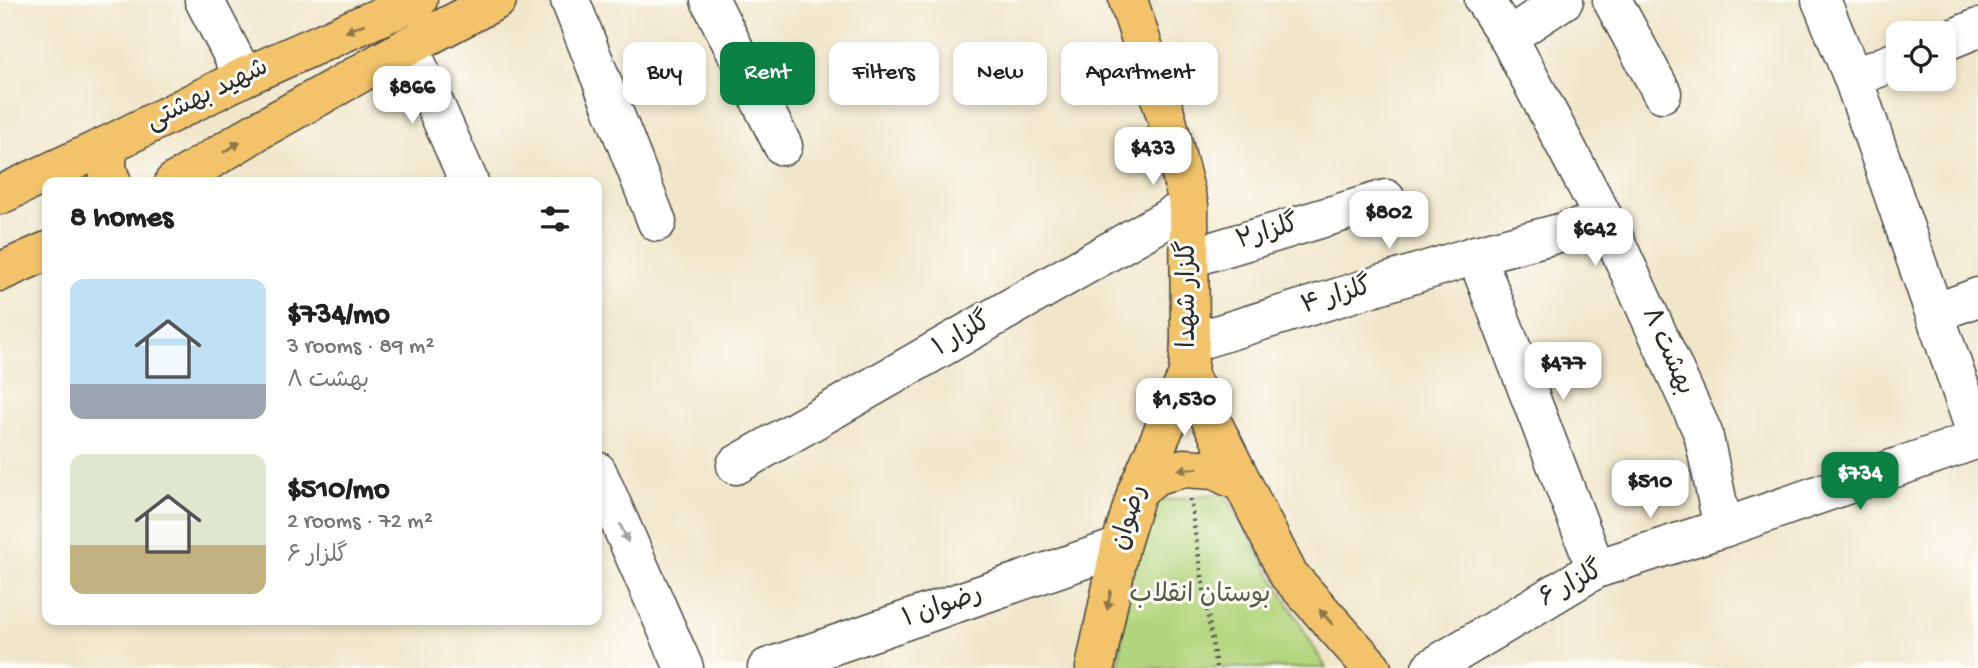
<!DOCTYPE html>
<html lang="en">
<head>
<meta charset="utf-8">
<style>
	body { margin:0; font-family:"Gochi Hand","Playpen Sans Arabic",sans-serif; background:#f2f2f2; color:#222; height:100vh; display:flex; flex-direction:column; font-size:26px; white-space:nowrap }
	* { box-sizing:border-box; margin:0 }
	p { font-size:23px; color:#767676 }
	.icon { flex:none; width:38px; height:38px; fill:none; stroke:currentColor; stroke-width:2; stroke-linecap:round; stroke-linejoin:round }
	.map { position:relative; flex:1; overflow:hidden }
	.details { position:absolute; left:42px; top:177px; width:560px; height:448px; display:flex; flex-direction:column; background:#fff; border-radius:14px; box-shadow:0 4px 10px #0003 }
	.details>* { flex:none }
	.hud { position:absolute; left:623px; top:42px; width:665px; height:63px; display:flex; gap:14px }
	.controls { position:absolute; left:1886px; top:21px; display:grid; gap:14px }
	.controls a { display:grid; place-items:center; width:70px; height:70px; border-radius:14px; background:#fff; box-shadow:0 4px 10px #0003; font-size:35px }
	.price { position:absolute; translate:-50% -60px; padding:0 16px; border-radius:14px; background:#fff; color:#222; font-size:23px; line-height:46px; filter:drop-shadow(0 2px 4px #0008) }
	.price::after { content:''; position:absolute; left:50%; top:42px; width:21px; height:16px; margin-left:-10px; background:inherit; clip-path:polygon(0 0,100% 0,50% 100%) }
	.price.selected { background:#0b8043; color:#fff }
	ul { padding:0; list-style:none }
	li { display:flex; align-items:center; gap:21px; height:175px; padding:0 28px }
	li span { display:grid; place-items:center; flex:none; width:196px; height:140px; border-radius:14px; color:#555 }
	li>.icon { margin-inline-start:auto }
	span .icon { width:84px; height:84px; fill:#fffc; stroke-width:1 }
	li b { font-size:30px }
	h2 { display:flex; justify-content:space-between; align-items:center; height:84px; padding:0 28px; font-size:30px }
	.tag { padding:0 24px; border-radius:14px; background:#fff; box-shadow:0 4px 10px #0003; font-size:24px; line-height:63px }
	.tag.selected { background:#0b8043; color:#fff }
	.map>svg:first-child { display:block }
	.green { fill:#b3d57d; stroke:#6f8054; stroke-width:2 }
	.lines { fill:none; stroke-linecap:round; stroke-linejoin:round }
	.minor-casing { stroke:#494743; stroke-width:41 }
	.major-casing { stroke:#494743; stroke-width:41 }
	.path { stroke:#494743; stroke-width:4.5; stroke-dasharray:2 5; stroke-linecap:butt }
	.minor { stroke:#fff; stroke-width:38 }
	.major { stroke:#f2c36a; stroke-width:38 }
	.oneway { fill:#8e774a }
	.oneway2 { fill:#a0a0a0 }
	.labels { text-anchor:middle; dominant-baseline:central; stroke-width:6; stroke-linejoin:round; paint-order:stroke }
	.street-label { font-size:26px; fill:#2b2b2b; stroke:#fdfcf7 }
	.park-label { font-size:26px; fill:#545e44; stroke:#fdfcf7 }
</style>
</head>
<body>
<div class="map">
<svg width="1978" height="668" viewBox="0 0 1978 668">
	<rect width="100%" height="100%" fill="#fdfcf7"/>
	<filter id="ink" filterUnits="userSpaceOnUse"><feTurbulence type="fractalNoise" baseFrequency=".0143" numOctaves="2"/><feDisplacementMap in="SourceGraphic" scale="14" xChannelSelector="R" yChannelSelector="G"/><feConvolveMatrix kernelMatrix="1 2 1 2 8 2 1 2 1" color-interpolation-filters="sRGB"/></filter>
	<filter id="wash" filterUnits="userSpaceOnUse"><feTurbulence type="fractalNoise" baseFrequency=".00686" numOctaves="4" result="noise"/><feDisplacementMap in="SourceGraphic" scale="28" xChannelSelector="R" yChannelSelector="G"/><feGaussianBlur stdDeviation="1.57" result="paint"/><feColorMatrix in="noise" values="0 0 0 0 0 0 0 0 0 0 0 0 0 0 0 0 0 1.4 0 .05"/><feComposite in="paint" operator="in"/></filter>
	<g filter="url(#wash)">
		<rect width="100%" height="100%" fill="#f0e6ca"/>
		<polygon class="green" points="1224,493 1326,668 1118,668 1138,503"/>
	</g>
	<g filter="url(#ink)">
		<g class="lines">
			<g class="minor-casing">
				<g id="minor">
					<polyline points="204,0 244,77"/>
					<polyline points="570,0 657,222"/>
					<polyline points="710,0 783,146"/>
					<polyline points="1484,0 1508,37 1612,234 1703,433 1723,528"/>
					<polyline points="1612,0 1662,93"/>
					<polyline points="1821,0 1853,78 1978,439"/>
					<polyline points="1508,37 1564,0"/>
					<polyline points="1944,42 1978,28"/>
					<polyline points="409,46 469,182"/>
					<polyline points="1853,78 1899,60"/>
					<polyline points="1476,255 1596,569"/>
					<polyline points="1190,258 1386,199"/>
					<polyline points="1935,313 1978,297"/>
					<polyline points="1190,343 1476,255 1605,221"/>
					<polyline points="736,465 1189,206"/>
					<polyline points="597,471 684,668"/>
					<polyline points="767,668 1120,547"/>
					<polyline points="1431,668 1596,569 1723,528 1978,439"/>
				</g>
			</g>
			<g class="major-casing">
				<g id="major">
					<polyline points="1128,0 1166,116 1189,206 1190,343 1188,374 1288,574 1372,668"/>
					<path d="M112,143c-6,15 -7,25 0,39"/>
					<polyline points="174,182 256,132 409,46 497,0"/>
					<polyline points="0,195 112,143 244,77 418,0"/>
					<polyline points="0,272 47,251"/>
					<polyline points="1137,491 1156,475 1184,468 1214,470 1242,483"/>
					<polyline points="1095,668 1120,547 1137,491 1188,374"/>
				</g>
			</g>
			<polyline class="path" points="1190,499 1216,668"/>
			<use href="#minor" class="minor"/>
			<use href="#major" class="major"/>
		</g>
		<defs><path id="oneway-solid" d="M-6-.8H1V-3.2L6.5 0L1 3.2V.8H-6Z" transform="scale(1.75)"/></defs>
		<g class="oneway">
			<use href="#oneway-solid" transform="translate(355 28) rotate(156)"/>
			<use href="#oneway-solid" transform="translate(232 147) rotate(-32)"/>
			<use href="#oneway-solid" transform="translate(1188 469) rotate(177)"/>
			<use href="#oneway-solid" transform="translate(1109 600) rotate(101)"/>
			<use href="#oneway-solid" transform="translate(1326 617) rotate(-132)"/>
		</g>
		<use class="oneway2" href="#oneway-solid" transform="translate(624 533) rotate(66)"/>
	</g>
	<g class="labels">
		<g class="street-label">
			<text transform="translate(208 96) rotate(-26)">شهید بهشتی</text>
			<text transform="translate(1268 234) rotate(-17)">گلزار۲</text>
			<text transform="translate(1189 294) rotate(-90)">گلزار شهدا</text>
			<text transform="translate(1337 298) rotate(-17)">گلزار ۴</text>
			<text transform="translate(963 336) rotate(-30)">گلزار ۱</text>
			<text transform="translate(1666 352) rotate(66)">بهشت ۸</text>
			<text transform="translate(1131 518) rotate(-73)">رضوان</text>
			<text transform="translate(1572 586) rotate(-28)">گلزار ۶</text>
			<text transform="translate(943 608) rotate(-19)">رضوان ۱</text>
		</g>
		<g class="park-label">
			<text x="1200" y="596">بوستان انقلاب</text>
		</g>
	</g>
</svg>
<div class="controls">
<a><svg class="icon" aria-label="locate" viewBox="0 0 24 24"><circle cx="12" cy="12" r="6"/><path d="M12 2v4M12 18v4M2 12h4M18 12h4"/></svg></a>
</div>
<b class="price" style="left:412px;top:126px">$866</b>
<b class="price" style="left:1153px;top:187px">$433</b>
<b class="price" style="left:1389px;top:251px">$802</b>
<b class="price" style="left:1595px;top:268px">$642</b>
<b class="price" style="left:1563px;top:402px">$477</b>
<b class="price" style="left:1184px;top:438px">$1,530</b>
<b class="price selected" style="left:1860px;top:512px">$734</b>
<b class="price" style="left:1650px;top:520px">$510</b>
<div class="hud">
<a class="tag">Buy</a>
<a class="tag selected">Rent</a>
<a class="tag">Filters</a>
<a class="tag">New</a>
<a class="tag">Apartment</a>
</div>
<section class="details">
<h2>8 homes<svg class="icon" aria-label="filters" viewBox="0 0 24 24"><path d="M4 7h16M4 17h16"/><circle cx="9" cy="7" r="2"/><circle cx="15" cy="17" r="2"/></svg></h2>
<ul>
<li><span style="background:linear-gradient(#bfe0f5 75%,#9aa5b1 0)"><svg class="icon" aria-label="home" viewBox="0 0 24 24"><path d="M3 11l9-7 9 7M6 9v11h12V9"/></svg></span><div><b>$734/mo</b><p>3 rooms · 89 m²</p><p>بهشت ۸</p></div></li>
<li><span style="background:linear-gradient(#dfe7d0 65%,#c2b280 0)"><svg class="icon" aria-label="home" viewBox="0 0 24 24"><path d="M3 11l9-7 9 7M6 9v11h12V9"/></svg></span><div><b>$510/mo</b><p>2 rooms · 72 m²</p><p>گلزار ۶</p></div></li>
</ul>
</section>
</div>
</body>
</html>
